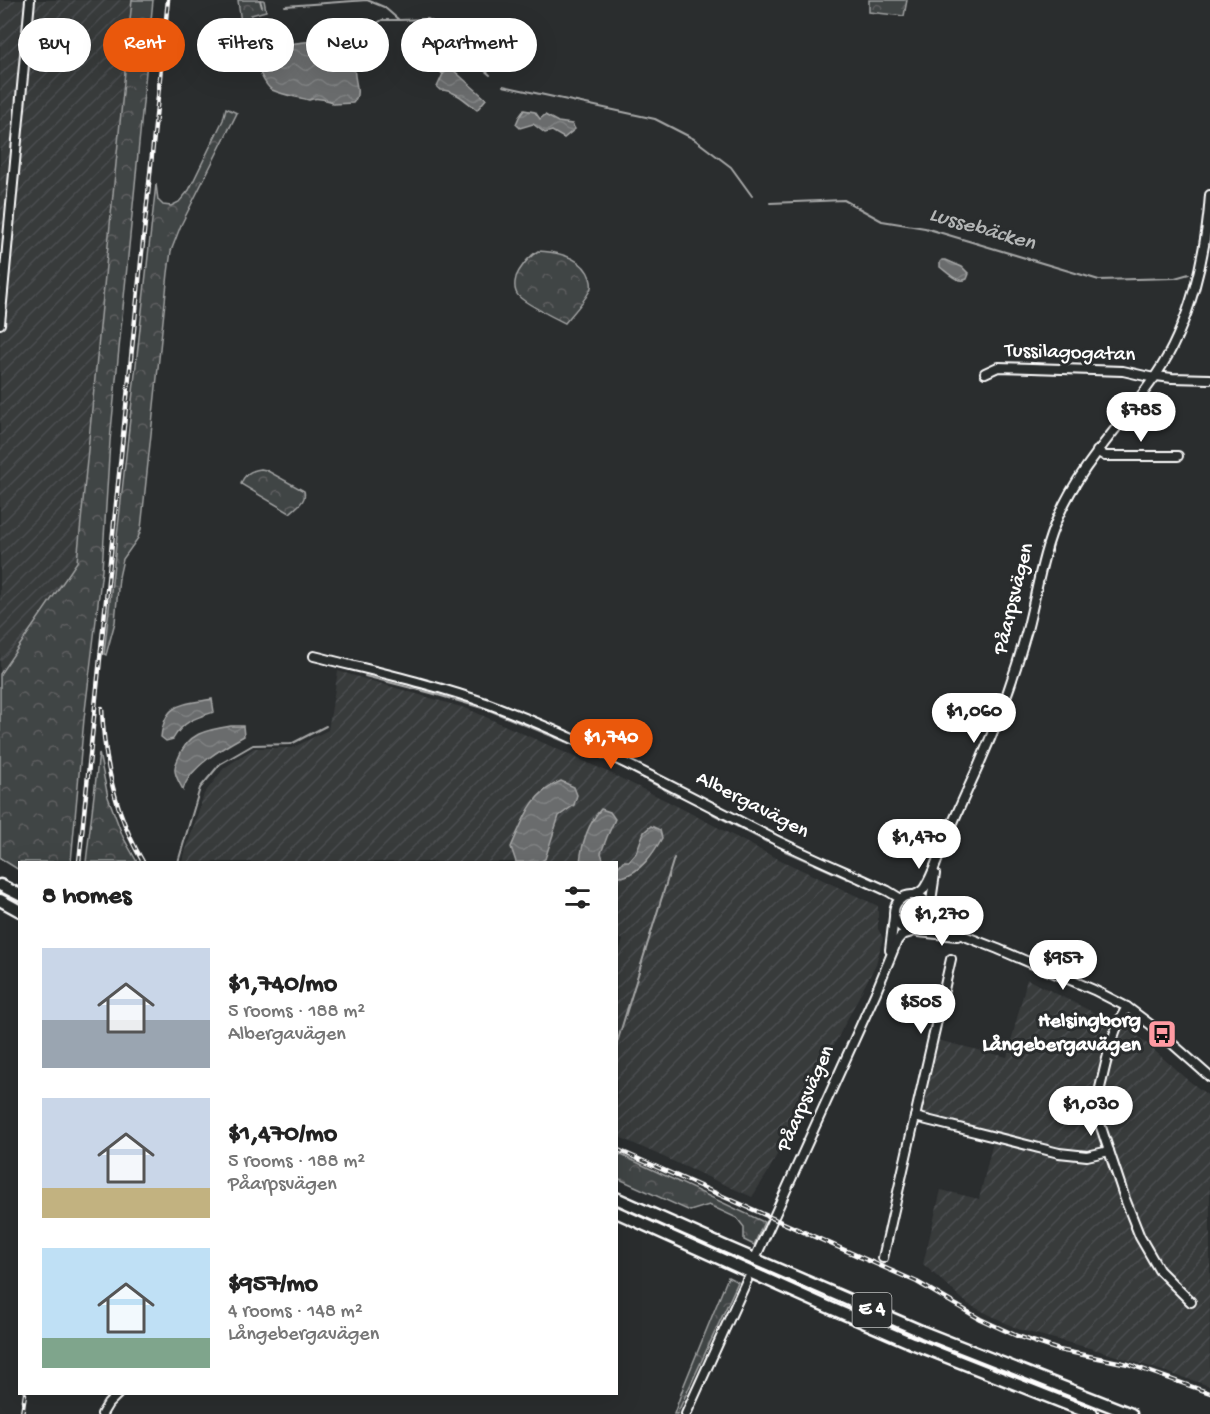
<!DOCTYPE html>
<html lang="en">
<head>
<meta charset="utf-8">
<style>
	body { margin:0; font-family:"Gochi Hand",sans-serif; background:#f2f2f2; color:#222; height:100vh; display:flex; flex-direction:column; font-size:22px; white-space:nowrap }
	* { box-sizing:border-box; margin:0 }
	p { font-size:20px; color:#767676 }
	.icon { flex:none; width:33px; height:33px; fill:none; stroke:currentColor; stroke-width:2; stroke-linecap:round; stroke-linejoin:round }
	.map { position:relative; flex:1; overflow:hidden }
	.panel { position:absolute; left:18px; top:861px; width:600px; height:534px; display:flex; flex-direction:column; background:#fff; border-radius:0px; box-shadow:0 6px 24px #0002 }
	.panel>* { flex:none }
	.hud { position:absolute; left:18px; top:18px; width:600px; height:54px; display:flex; gap:12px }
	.price { position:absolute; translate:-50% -51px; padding:0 14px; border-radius:21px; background:#fff; color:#222; font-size:20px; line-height:39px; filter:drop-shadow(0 2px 3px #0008) }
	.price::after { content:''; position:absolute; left:50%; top:36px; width:18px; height:14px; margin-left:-9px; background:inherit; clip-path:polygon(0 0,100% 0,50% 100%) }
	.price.on { background:#ea580c; color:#fff }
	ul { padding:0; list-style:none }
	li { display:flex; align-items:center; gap:18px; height:150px; padding:0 24px }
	li span { display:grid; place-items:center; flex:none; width:168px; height:120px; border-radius:0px; color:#555 }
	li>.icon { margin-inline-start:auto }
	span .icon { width:72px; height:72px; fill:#fffc; stroke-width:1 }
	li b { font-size:26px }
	h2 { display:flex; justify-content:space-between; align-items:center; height:72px; padding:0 24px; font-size:26px }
	.tag { padding:0 21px; border-radius:27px; background:#fff; box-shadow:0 6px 24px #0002; font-size:21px; line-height:54px }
	.tag.on { background:#ea580c; color:#fff }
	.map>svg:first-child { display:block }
	.industrial { fill:url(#industrial-furrows) }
	.forest { fill:url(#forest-crowns); stroke:#a0a2a2; stroke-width:1.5 }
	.water { fill:url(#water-waves); stroke:#a6a7a7; stroke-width:1.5 }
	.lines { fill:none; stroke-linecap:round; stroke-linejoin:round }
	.stream { stroke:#a6a7a7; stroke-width:2 }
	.minor-casing { stroke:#fff; stroke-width:12 }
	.highway-casing { stroke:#fff; stroke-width:15 }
	.minor { stroke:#2a2d2e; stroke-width:8 }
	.highway { stroke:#2a2d2e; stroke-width:10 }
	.rail-casing { stroke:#fff; stroke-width:4.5 }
	.rail { stroke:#2a2d2e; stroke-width:2; stroke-dasharray:7; stroke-linecap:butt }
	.labels { text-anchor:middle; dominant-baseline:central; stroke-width:6; stroke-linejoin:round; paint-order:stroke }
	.shield { fill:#2a2d2e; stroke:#bfc0c0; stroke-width:1.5 }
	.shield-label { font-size:20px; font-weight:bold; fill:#fff }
	.street-label { font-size:21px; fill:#fff; stroke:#2a2d2e }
	.poi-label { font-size:21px; font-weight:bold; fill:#fff; stroke:#2a2d2e; text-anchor:end }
	.water-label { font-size:22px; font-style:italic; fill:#b4b6b6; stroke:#2a2d2e }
</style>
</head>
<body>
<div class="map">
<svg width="1210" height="1414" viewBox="0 0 1210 1414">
	<defs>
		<pattern id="industrial-furrows" width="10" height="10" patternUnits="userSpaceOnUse" patternTransform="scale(1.5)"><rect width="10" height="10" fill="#373a3b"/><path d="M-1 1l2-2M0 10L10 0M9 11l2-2" fill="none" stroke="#4b4e4f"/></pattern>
		<pattern id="forest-crowns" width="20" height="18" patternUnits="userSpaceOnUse" patternTransform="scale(1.5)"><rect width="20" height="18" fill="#414445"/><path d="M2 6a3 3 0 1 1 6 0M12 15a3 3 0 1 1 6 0" fill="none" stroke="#5e6061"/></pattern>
		<pattern id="water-waves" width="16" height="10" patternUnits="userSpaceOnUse" patternTransform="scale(1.5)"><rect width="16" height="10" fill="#6a6c6d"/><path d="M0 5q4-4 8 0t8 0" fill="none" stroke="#808283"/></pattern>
	</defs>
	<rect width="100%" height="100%" fill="#2a2d2e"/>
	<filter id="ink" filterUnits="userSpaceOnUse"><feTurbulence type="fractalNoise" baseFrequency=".0167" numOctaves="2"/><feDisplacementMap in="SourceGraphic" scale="12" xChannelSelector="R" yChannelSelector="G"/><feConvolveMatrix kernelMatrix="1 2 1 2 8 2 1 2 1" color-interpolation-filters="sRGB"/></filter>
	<g filter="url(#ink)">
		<g class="industrial">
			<polygon points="0,0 132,0 77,563 0,674"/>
			<polygon points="338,671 468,709 608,772 675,805 770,855 878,906 878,929 883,938 876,964 767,1174 752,1197 617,1136 616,959 623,940 617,937 616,862 182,862 204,794 224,768 254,748 292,748 328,730"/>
			<polygon points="1027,979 1136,1034 1184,1077 1210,1097 1210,1386 1097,1350 1020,1330 968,1304 923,1264 941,1190 979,1199 993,1142 919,1124 937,1040 1007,1057"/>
		</g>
		<g class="forest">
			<polygon points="132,0 153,0 110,441 102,570 84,719 71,862 20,862 19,870 0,858 0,674 77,562"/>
			<polygon points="238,0 264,0 266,11 251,15 253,23 252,27 244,27 241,23"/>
			<polygon points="869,0 907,0 904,16 869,12"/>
			<polygon points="226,108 237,113 181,225 171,251 168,273 141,529 138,538 123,559 119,577 115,622 106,655 104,654 156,184 158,200 163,205 171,206 179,202 189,190 223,120"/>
			<path d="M538,251c20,1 45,6 52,27 2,6 2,9 -1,14 -6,11 -16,21 -24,31 -10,-5 -44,-21 -48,-29 -4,-7 -2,-17 2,-23 5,-8 11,-15 19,-20z"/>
			<path d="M261,469l5,1 38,21c3,10 -7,15 -14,22l-49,-29c3,-10 11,-14 20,-15z"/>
			<polygon points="99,753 108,797 123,837 137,862 86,862"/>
			<polygon points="617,1153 764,1222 754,1245 744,1240 744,1227 737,1218 709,1205 690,1211 617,1178"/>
			<polygon points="728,1277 738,1282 677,1414 674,1414 684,1385"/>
		</g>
		<g class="water">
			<path d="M316,41c14,1 28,0 39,10 2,7 0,8 0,15 -3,12 8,26 -2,37l-20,1 -3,-3c-6,-2 -15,-4 -21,-1 -12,-3 -26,-5 -37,-10 -5,-3 -8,-9 -11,-15 -12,-29 37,-33 55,-34z"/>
			<path d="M451,68l35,31 -9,11c-11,-9 -22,-20 -37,-20l-3,-3 6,-13z"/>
			<polygon points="524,110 535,112 540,119 545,115 558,122 572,124 575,129 564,138 552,131 545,133 533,124 520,128 516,124 519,117"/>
			<path d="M942,260h4l16,7 7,7 -2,5c-9,5 -19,-6 -27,-12v-5z"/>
			<path d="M212,699l2,13c-19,6 -31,9 -41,27l-7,2 -5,-4c4,-36 22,-32 51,-38z"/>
			<path d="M231,726h12l1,10c-20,11 -55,31 -61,54 -3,-7 -9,-14 -8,-22 0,-3 2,-6 3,-9 9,-26 28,-29 53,-33z"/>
			<path d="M561,781l13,6 3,8 -3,10 -15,11 -14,43 -5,3h-24l-5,-15c13,-28 19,-53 50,-66z"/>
			<path d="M601,809l9,3 5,7 -8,18 -6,16 3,9h-24c2,-19 8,-38 21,-53z"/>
			<path d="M651,826l9,4 2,8c-9,16 -21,34 -40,39l-5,-3 1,-7 5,-6h6l7,-8 8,-21z"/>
		</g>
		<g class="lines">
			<g class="stream">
				<polyline points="260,0 262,7"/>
				<polyline points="285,6 367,0 384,7 399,20 428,19 435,23 438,31 490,75"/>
				<path d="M438,31l2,7c-6,14 -10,26 3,36"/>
				<polyline points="352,48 368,29 382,20 399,20"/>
				<polyline points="503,86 655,119 694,139 731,167 752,196"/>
				<polyline points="770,203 844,200 882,221 925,228 1099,280 1175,278 1189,274"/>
				<polyline points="365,676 431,693 489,710 607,759 677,796"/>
				<polyline points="713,814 767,842"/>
				<polyline points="785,851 848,879"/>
				<polyline points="178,862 200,788 220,764 253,745 291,744 326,726"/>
				<polyline points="858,883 882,894"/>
				<polyline points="616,1046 674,858"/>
			</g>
			<g class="minor-casing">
				<g id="minor">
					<polyline points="0,324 30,0"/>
					<polyline points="985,373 998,367 1123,371 1154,378"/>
					<polyline points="1156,376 1172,378 1210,379"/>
					<polyline points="1097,451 1105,456 1178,456"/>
					<path d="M314,656c59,15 119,28 175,48 100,37 193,88 287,136 37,18 75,34 112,51l13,8"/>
					<circle cx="912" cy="913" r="18"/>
					<path d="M914,895c5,-2 8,-3 11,-8 8,-12 12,-28 18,-41 11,-27 23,-53 35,-79 20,-45 36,-89 49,-137 10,-38 15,-77 31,-113 24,-55 65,-93 98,-142 34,-50 50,-120 54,-180"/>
					<polyline points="930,908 935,874"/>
					<polyline points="931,915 936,924 941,927 998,949 1094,990 1127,1007 1151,1025 1210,1077"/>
					<polyline points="918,932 957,936"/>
					<polyline points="890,950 894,917"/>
					<path d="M1127,1007c-17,27 -21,59 -29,89l-1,9 1,13 27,81 15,38 19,33 32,32"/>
					<polyline points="915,1117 951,959"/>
					<polyline points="757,1254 876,992 897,941 902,935 912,932"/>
					<polyline points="883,1258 915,1117 1059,1153 1087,1156 1109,1151"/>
					<polyline points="102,1414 108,1404 118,1394"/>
					<polyline points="686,1414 747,1280"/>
				</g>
			</g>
			<g class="highway-casing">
				<g id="highway">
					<polyline points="0,885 20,895"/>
					<polyline points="0,900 20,911"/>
					<polyline points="616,1198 724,1246 923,1332 1131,1414"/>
					<polyline points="616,1212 828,1307 912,1343 1092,1414"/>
				</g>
			</g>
			<use href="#minor" class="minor"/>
			<use href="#highway" class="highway"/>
			<g class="rail-casing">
				<g id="rail">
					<path d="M102,708c2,55 13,106 41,154"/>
					<polyline points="79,862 168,0"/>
					<polyline points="616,1149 917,1282 980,1319 1017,1336 1059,1350 1128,1364 1210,1393"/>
					<polyline points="22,1414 25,1394"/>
				</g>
			</g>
			<use href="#rail" class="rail"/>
		</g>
	</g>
	<defs>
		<g id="bus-square" transform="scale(1.5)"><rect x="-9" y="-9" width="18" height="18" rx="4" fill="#ff9aa2" stroke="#2a2d2e"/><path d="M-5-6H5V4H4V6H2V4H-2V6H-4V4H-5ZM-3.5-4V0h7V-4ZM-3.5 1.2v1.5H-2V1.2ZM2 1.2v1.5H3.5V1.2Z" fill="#111"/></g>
	</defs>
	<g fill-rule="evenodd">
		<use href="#bus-square" x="1162" y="1034"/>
	</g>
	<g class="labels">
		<rect class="shield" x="852.5" y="1293" width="39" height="34" rx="4.5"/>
		<g class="shield-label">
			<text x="872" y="1310">E 4</text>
		</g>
		<g class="street-label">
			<text transform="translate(1070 354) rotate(2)">Tussilagogatan</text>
			<text transform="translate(1015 599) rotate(-76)">Påarpsvägen</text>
			<text transform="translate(752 806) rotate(27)">Albergavägen</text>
			<text transform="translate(807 1099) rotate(-66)">Påarpsvägen</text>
		</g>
		<g class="poi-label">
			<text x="1141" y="1022">Helsingborg<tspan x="1141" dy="24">Långebergavägen</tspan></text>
		</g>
		<g class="water-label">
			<text transform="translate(982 230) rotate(16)">Lussebäcken</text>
		</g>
	</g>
</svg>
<b class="price" style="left:1141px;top:443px">$785</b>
<b class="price" style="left:974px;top:744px">$1,060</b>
<b class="price on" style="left:611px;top:770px">$1,740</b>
<b class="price" style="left:919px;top:870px">$1,470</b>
<b class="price" style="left:942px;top:947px">$1,270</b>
<b class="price" style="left:1063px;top:991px">$957</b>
<b class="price" style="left:921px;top:1035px">$505</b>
<b class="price" style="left:1091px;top:1137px">$1,030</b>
<div class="hud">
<a class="tag">Buy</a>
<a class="tag on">Rent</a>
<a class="tag">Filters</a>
<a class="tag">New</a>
<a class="tag">Apartment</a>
</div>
<section class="panel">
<h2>8 homes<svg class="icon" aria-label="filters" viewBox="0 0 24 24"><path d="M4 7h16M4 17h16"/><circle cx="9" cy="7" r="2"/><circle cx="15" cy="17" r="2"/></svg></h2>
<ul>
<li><span style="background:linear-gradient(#c9d6e8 60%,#9aa5b1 0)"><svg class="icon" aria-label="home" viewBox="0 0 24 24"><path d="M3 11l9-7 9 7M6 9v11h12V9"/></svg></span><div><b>$1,740/mo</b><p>5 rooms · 188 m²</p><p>Albergavägen</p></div></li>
<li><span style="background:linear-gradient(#c9d6e8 75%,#c2b280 0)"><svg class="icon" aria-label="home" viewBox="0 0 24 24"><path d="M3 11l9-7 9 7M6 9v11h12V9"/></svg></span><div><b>$1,470/mo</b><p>5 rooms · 188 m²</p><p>Påarpsvägen</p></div></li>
<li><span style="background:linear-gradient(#bfe0f5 75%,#7fa58c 0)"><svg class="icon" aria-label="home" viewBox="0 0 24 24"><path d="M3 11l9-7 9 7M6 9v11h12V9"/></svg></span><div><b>$957/mo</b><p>4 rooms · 148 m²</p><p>Långebergavägen</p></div></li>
</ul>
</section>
</div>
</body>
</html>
